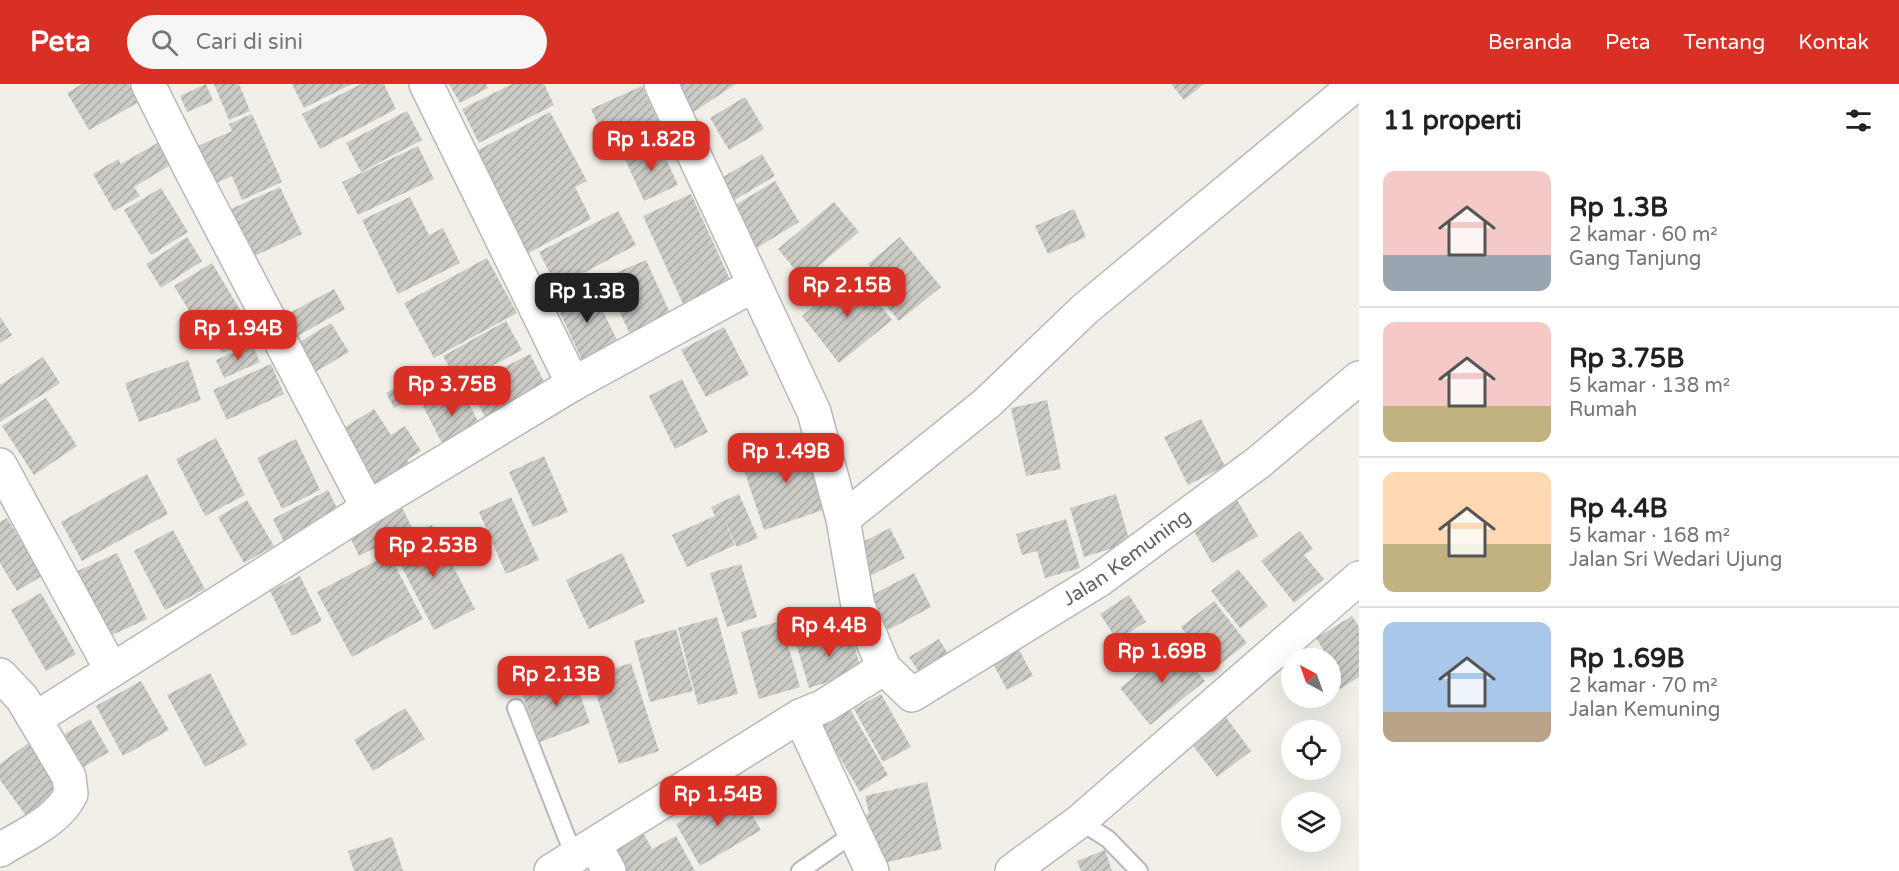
<!DOCTYPE html>
<html lang="id">
<head>
<meta charset="utf-8">
<style>
	body { margin:0; font-family:"Varela Round",sans-serif; background:#f6f6f6; color:#202124; height:100vh; display:flex; flex-direction:column; font-size:22px; white-space:nowrap }
	* { box-sizing:border-box; margin:0 }
	p { font-size:20px; color:#757577 }
	.icon { flex:none; width:33px; height:33px; fill:none; stroke:currentColor; stroke-width:2; stroke-linecap:round; stroke-linejoin:round }
	.map { position:relative; flex:1; overflow:hidden }
	.details { display:flex; flex-direction:column; background:#fff; width:540px }
	.details>* { flex:none }
	.needle { width:39px; rotate:319deg }
	.fabs { position:absolute; left:1281px; top:564px; display:grid; gap:12px }
	.fabs a { display:grid; place-items:center; width:60px; height:60px; border-radius:50%; background:#fff; box-shadow:0 6px 24px #0002; font-size:30px }
	.price { position:absolute; translate:-50% -51px; padding:0 14px; border-radius:12px; background:#d93025; color:#fff; font-size:20px; line-height:39px; filter:drop-shadow(0 2px 3px #0008) }
	.price::after { content:''; position:absolute; left:50%; top:36px; width:18px; height:14px; margin-left:-9px; background:inherit; clip-path:polygon(0 0,100% 0,50% 100%) }
	.price.on { background:#222; color:#fff }
	ul { padding:0; list-style:none }
	li { display:flex; align-items:center; gap:18px; height:150px; padding:0 24px }
	li+li { border-top:2px solid #e0e0e0 }
	li span { display:grid; place-items:center; flex:none; width:168px; height:120px; border-radius:12px; color:#555 }
	li>.icon { margin-inline-start:auto }
	span .icon { width:72px; height:72px; fill:#fffc; stroke-width:1 }
	li b { font-size:26px }
	h2 { display:flex; justify-content:space-between; align-items:center; height:72px; padding:0 24px; font-size:26px }
	header { display:flex; align-items:center; gap:36px; box-sizing:border-box; height:84px; padding:0 30px; background:#d93025; color:#fff }
	header strong { font-size:28px }
	nav { display:flex; gap:33px; margin-inline-start:auto; font-size:21px }
	.search { width:420px; height:54px; background:#f6f6f6; display:flex; align-items:center; gap:15px; box-sizing:border-box; padding:0 21px; border-radius:33px; color:#757577; font-size:22px }
	main { display:flex; flex:1; min-height:0 }
	.map>svg:first-child { display:block }
	.building { fill:url(#building-hatch) }
	.lines { fill:none; stroke-linecap:round; stroke-linejoin:round }
	.service-casing { stroke:#b5b8bc; stroke-width:20 }
	.minor-casing { stroke:#b5b8bc; stroke-width:36 }
	.service { stroke:#fff; stroke-width:16 }
	.minor { stroke:#fff; stroke-width:33 }
	.labels { text-anchor:middle; dominant-baseline:central; stroke-width:5; stroke-linejoin:round; paint-order:stroke }
	.street-label { font-size:20px; fill:#5f6368; stroke:#fff }
</style>
</head>
<body>
<header>
<strong>Peta</strong>
<div class="search"><svg class="icon" aria-label="search" viewBox="0 0 24 24"><circle cx="10" cy="10" r="6"/><path d="M15 15l6 6"/></svg>Cari di sini</div>
<nav><a>Beranda</a><a>Peta</a><a>Tentang</a><a>Kontak</a></nav>
</header>
<main>
<div class="map">
<svg width="1359" height="787" viewBox="0 0 1359 787">
	<defs>
		<pattern id="building-hatch" width="6" height="6" patternUnits="userSpaceOnUse" patternTransform="scale(1.5)"><rect width="6" height="6" fill="#cccac5"/><path d="M-1 1l2-2M0 6l6-6M5 7l2-2" fill="none" stroke="#a9a8a4"/></pattern>
	</defs>
	<rect width="100%" height="100%" fill="#f1efe8"/>
	<g class="building">
		<polygon points="82,0 129,0 139,18 89,46 67,9"/>
		<polygon points="206,0 213,17 187,28 180,12"/>
		<polygon points="214,0 239,0 250,27 229,36"/>
		<polygon points="292,0 352,0 304,24"/>
		<polygon points="361,0 384,0 396,25 320,65 302,30"/>
		<polygon points="449,0 486,0 488,4 460,19"/>
		<polygon points="512,0 544,0 554,21 479,59 462,25"/>
		<polygon points="673,0 736,0 692,29"/>
		<polygon points="1171,0 1204,0 1184,16"/>
		<polygon points="642,2 659,39 608,63 591,25"/>
		<polygon points="745,13 764,45 729,66 710,34"/>
		<polygon points="407,27 422,56 361,88 346,59"/>
		<polygon points="550,28 587,97 575,103 591,135 527,170 473,69"/>
		<polygon points="252,30 282,98 242,116 232,92 207,103 191,65 232,47 229,40"/>
		<polygon points="161,57 174,79 134,103 140,112 114,127 93,90 118,75 121,80"/>
		<polygon points="659,60 678,101 644,117 625,75"/>
		<polygon points="418,62 434,95 358,131 342,98"/>
		<polygon points="762,70 775,92 731,118 718,96"/>
		<polygon points="775,97 799,138 752,167 727,126"/>
		<polygon points="280,103 302,150 248,175 227,127"/>
		<polygon points="161,104 188,148 151,171 124,126"/>
		<polygon points="691,110 732,200 684,222 643,132"/>
		<polygon points="410,113 429,151 443,144 460,179 398,210 362,136"/>
		<polygon points="834,118 859,148 803,195 778,165"/>
		<polygon points="1074,125 1086,153 1048,170 1035,142"/>
		<polygon points="618,127 636,161 557,203 539,168"/>
		<polygon points="187,153 202,177 161,204 146,180"/>
		<polygon points="900,153 941,203 899,237 885,220 895,213 868,180"/>
		<polygon points="487,174 517,229 434,274 404,219"/>
		<polygon points="646,176 674,238 633,257 604,194"/>
		<polygon points="212,179 242,229 204,251 174,202"/>
		<polygon points="855,189 892,236 839,279 802,232"/>
		<polygon points="590,201 620,262 584,280 555,218"/>
		<polygon points="334,205 345,225 296,253 284,232"/>
		<polygon points="0,233 12,251 0,259"/>
		<polygon points="242,237 250,257 222,269 213,249"/>
		<polygon points="506,237 522,266 459,300 443,272"/>
		<polygon points="331,239 349,268 312,290 295,261"/>
		<polygon points="724,243 749,291 706,313 681,266"/>
		<polygon points="252,260 260,278 224,294 216,276"/>
		<polygon points="530,270 549,307 488,339 469,301"/>
		<polygon points="43,273 60,299 0,338 0,301"/>
		<polygon points="188,276 201,316 139,338 125,299"/>
		<polygon points="271,280 284,310 227,336 213,306"/>
		<polygon points="411,295 419,309 394,324 386,309"/>
		<polygon points="682,295 708,348 675,365 649,312"/>
		<polygon points="460,303 481,343 444,363 423,322"/>
		<polygon points="46,314 77,362 34,391 2,342"/>
		<polygon points="1047,316 1061,385 1026,392 1011,324"/>
		<polygon points="374,325 391,351 405,342 421,367 407,376 411,382 374,406 337,348"/>
		<polygon points="1201,335 1225,382 1188,401 1164,353"/>
		<polygon points="216,354 245,411 205,432 176,375"/>
		<polygon points="296,355 320,406 282,425 257,374"/>
		<polygon points="808,355 832,423 764,446 741,377"/>
		<polygon points="544,372 568,428 533,443 509,388"/>
		<polygon points="147,390 168,430 82,477 61,438"/>
		<polygon points="328,406 343,436 287,464 273,435"/>
		<polygon points="739,410 758,454 737,463 721,428 735,461 687,483 672,451 715,432 711,423"/>
		<polygon points="1116,410 1130,459 1084,473 1070,424"/>
		<polygon points="511,413 539,476 506,490 479,428"/>
		<polygon points="1236,414 1258,452 1212,479 1190,440"/>
		<polygon points="247,416 274,462 244,479 218,433"/>
		<polygon points="400,420 413,445 359,472 347,447"/>
		<polygon points="7,434 42,492 17,507 0,479 0,438"/>
		<polygon points="1066,435 1080,484 1045,494 1037,467 1022,471 1016,450"/>
		<polygon points="432,441 475,525 434,546 391,462"/>
		<polygon points="890,444 905,474 868,493 853,463"/>
		<polygon points="173,446 205,505 165,526 134,467"/>
		<polygon points="1300,447 1313,465 1304,471 1324,495 1294,519 1261,477"/>
		<polygon points="117,469 147,535 101,556 71,490"/>
		<polygon points="622,469 645,518 589,545 566,496"/>
		<polygon points="389,470 423,535 352,573 317,508"/>
		<polygon points="741,480 757,533 727,543 710,489"/>
		<polygon points="1238,485 1268,522 1240,544 1211,507"/>
		<polygon points="914,489 931,523 888,546 870,512"/>
		<polygon points="300,492 322,537 292,552 270,507"/>
		<polygon points="41,509 76,570 46,587 11,526"/>
		<polygon points="1129,511 1146,538 1117,556 1100,530"/>
		<polygon points="1214,517 1247,559 1214,585 1181,543"/>
		<polygon points="1352,532 1359,543 1359,593 1340,605 1330,590 1330,585 1334,583 1316,554"/>
		<polygon points="717,533 738,610 698,621 678,544"/>
		<polygon points="781,537 800,603 759,615 741,548"/>
		<polygon points="849,544 862,588 809,604 796,559"/>
		<polygon points="676,545 693,607 650,618 634,557"/>
		<polygon points="939,555 953,578 924,596 909,573"/>
		<polygon points="1016,560 1033,592 1007,606 990,574"/>
		<polygon points="1174,560 1205,597 1150,641 1120,604"/>
		<polygon points="631,579 659,667 619,680 590,592"/>
		<polygon points="572,588 590,639 540,658 521,607"/>
		<polygon points="210,589 247,661 205,683 167,611"/>
		<polygon points="141,597 169,646 123,672 96,622"/>
		<polygon points="881,610 911,663 883,678 854,625"/>
		<polygon points="848,622 888,691 860,708 819,638"/>
		<polygon points="405,624 425,655 373,687 354,656"/>
		<polygon points="1222,628 1251,667 1217,693 1187,654"/>
		<polygon points="90,635 109,668 77,687 58,654"/>
		<polygon points="31,657 66,706 27,733 0,696 0,680"/>
		<polygon points="927,698 942,765 880,780 860,732 869,730 865,712"/>
		<polygon points="737,705 761,746 700,782 676,740"/>
		<polygon points="642,747 652,765 676,752 695,787 622,787 610,765"/>
		<polygon points="392,753 403,787 354,787 348,767"/>
		<polygon points="1105,766 1112,787 1081,787 1077,777"/>
	</g>
	<g class="lines">
		<g class="service-casing">
			<g id="service">
				<polyline points="516,624 574,772"/>
				<polyline points="1080,737 1108,755 1139,787"/>
				<polyline points="800,787 853,750"/>
			</g>
		</g>
		<g class="minor-casing">
			<g id="minor">
				<polyline points="148,0 193,90 368,424"/>
				<polyline points="426,0 573,300"/>
				<path id="s1" d="M661,0l153,328 29,107 15,87 26,62 28,27 187,-115 160,-118 100,-84"/>
				<polyline points="0,381 111,585"/>
				<polyline points="843,435 987,319 1085,225 1356,0"/>
				<path d="M0,591l22,23 47,79 2,17c-13,27 -47,41 -71,56"/>
				<polyline points="800,632 872,787"/>
				<polyline points="35,635 368,424 573,300 754,201"/>
				<polyline points="595,761 609,787"/>
				<polyline points="551,787 800,632 824,622 884,584"/>
				<polyline points="1012,787 1080,737 1359,494"/>
			</g>
		</g>
		<use href="#service" class="service"/>
		<use href="#minor" class="minor"/>
	</g>
	<g class="labels">
		<g class="street-label">
			<text stroke="none"><textPath href="#s1" startOffset="922">Jalan Kemuning</textPath></text>
		</g>
	</g>
</svg>
<div class="fabs">
<a><svg class="needle" viewBox="-14 -14 28 28"><path d="M0-13l5 13h-10z" fill="#e53935"/><path d="M0 13l5-13h-10z" fill="#757577"/></svg></a>
<a><svg class="icon" aria-label="locate" viewBox="0 0 24 24"><circle cx="12" cy="12" r="6"/><path d="M12 2v4M12 18v4M2 12h4M18 12h4"/></svg></a>
<a><svg class="icon" aria-label="layers" viewBox="0 0 24 24"><path d="M12 4l9 5-9 5-9-5zM3 14l9 5 9-5"/></svg></a>
</div>
<b class="price" style="left:651px;top:88px">Rp 1.82B</b>
<b class="price" style="left:847px;top:234px">Rp 2.15B</b>
<b class="price on" style="left:587px;top:240px">Rp 1.3B</b>
<b class="price" style="left:238px;top:277px">Rp 1.94B</b>
<b class="price" style="left:452px;top:333px">Rp 3.75B</b>
<b class="price" style="left:786px;top:400px">Rp 1.49B</b>
<b class="price" style="left:433px;top:494px">Rp 2.53B</b>
<b class="price" style="left:829px;top:574px">Rp 4.4B</b>
<b class="price" style="left:1162px;top:600px">Rp 1.69B</b>
<b class="price" style="left:556px;top:623px">Rp 2.13B</b>
<b class="price" style="left:718px;top:743px">Rp 1.54B</b>
</div>
<section class="details">
<h2>11 properti<svg class="icon" aria-label="filters" viewBox="0 0 24 24"><path d="M4 7h16M4 17h16"/><circle cx="9" cy="7" r="2"/><circle cx="15" cy="17" r="2"/></svg></h2>
<ul>
<li><span style="background:linear-gradient(#f6c9c9 70%,#9aa5b1 0)"><svg class="icon" aria-label="home" viewBox="0 0 24 24"><path d="M3 11l9-7 9 7M6 9v11h12V9"/></svg></span><div><b>Rp 1.3B</b><p>2 kamar · 60 m²</p><p>Gang Tanjung</p></div></li>
<li><span style="background:linear-gradient(#f6c9c9 70%,#c2b280 0)"><svg class="icon" aria-label="home" viewBox="0 0 24 24"><path d="M3 11l9-7 9 7M6 9v11h12V9"/></svg></span><div><b>Rp 3.75B</b><p>5 kamar · 138 m²</p><p>Rumah</p></div></li>
<li><span style="background:linear-gradient(#ffd9b3 60%,#c2b280 0)"><svg class="icon" aria-label="home" viewBox="0 0 24 24"><path d="M3 11l9-7 9 7M6 9v11h12V9"/></svg></span><div><b>Rp 4.4B</b><p>5 kamar · 168 m²</p><p>Jalan Sri Wedari Ujung</p></div></li>
<li><span style="background:linear-gradient(#a9c7e8 75%,#b9a48a 0)"><svg class="icon" aria-label="home" viewBox="0 0 24 24"><path d="M3 11l9-7 9 7M6 9v11h12V9"/></svg></span><div><b>Rp 1.69B</b><p>2 kamar · 70 m²</p><p>Jalan Kemuning</p></div></li>
</ul>
</section>
</main>
</body>
</html>
